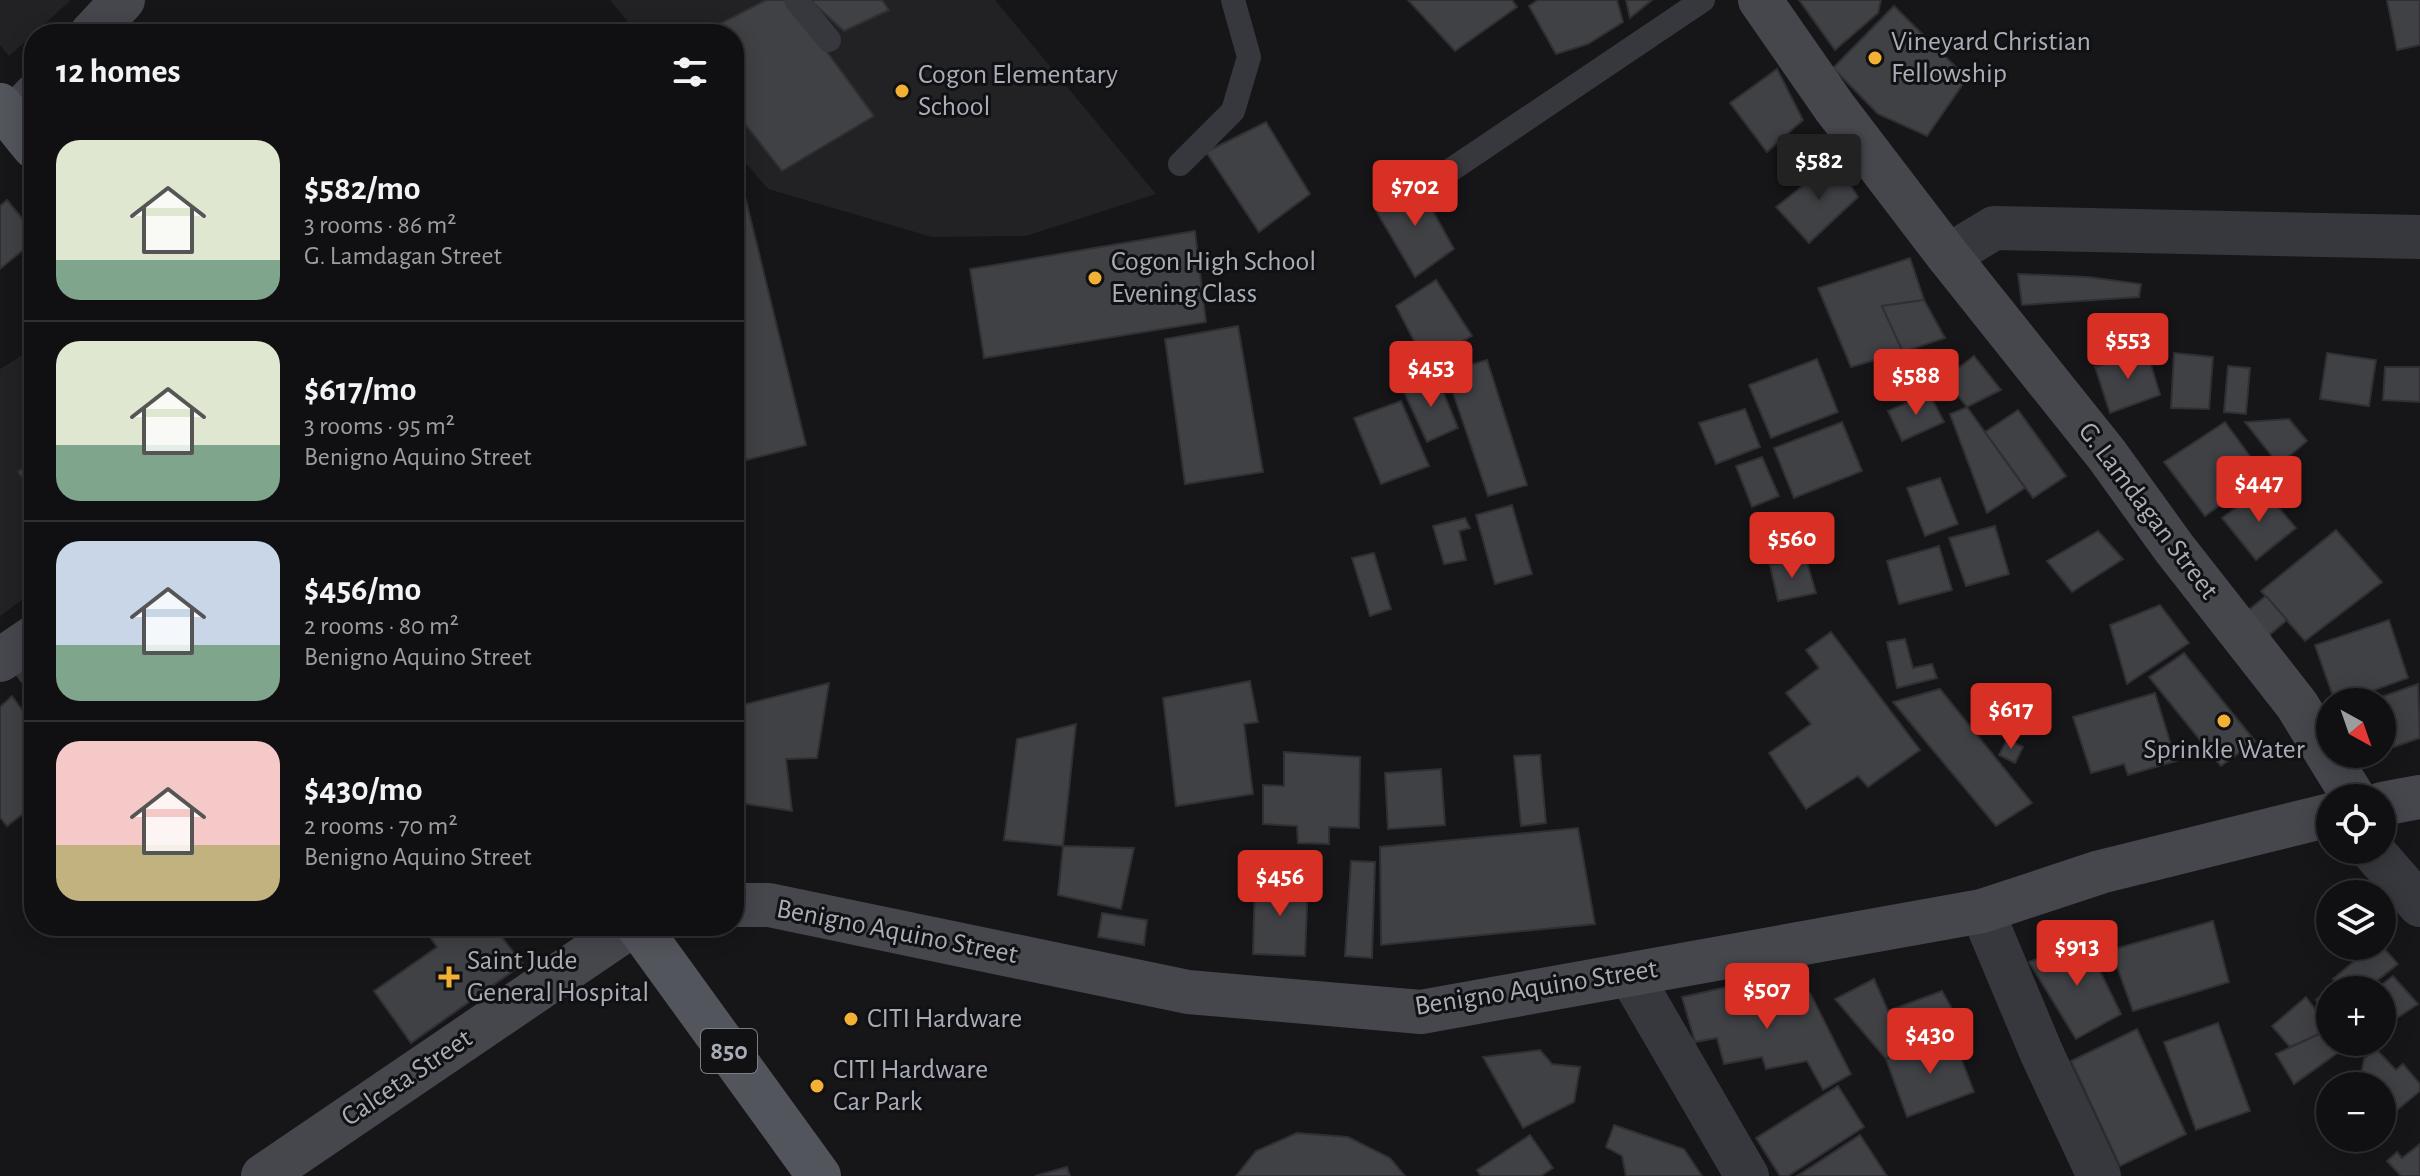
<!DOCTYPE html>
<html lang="en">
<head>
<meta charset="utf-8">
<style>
	body { margin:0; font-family:"Alegreya Sans",sans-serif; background:#19191b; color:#f1f3f6; height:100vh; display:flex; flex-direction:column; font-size:30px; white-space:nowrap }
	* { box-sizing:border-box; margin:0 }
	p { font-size:26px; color:#9c9d9f }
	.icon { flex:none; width:44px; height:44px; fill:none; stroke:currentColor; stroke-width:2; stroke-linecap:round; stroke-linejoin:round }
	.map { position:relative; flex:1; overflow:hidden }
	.side { position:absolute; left:24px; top:24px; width:720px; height:912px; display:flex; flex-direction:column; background:#101012; border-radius:32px; box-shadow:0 4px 20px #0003,0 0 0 2px #303032 }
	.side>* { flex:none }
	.needle { width:52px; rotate:140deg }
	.buttons { position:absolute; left:2316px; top:688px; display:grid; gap:16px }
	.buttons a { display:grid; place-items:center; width:80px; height:80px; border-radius:50%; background:#101012; box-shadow:0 4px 20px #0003,0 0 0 2px #303032; font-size:40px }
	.price { position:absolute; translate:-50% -68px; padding:0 18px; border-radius:8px; background:#d93025; color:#fff; font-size:26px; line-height:52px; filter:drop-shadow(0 2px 4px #0008) }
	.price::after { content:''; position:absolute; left:50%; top:48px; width:24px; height:18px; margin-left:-12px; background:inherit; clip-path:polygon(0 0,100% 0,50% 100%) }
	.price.active { background:#222; color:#fff }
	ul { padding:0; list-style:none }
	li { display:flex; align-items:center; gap:24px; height:200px; padding:0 32px }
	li+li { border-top:2px solid #303032 }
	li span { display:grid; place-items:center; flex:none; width:224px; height:160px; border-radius:24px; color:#555 }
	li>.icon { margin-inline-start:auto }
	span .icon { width:96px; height:96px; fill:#fffc; stroke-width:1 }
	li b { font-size:34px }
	h2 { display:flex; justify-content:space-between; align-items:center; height:96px; padding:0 32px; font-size:34px }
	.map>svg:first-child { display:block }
	.built { fill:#222225 }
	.building { fill:#404145; stroke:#303034; stroke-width:2 }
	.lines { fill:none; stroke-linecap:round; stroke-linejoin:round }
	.lane { stroke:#37383d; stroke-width:24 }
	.street { stroke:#37383d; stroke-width:44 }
	.secondary { stroke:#45474d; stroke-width:44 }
	.primary { stroke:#53555c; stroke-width:44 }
	.poi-dot { fill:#f2b134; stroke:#111113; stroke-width:3 }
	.labels { text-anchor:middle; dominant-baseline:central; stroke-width:6; stroke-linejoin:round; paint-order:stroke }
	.shield { fill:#111113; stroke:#7b7e86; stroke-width:2 }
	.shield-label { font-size:26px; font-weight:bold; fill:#a8adb8 }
	.poi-label { font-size:28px; fill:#a8adb8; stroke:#111113; text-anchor:start }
	.street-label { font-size:28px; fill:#a8adb8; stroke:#111113 }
</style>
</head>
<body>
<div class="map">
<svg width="2420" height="1176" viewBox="0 0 2420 1176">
	<rect width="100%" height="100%" fill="#161618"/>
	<g class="built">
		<polygon points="0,0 71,0 9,56 0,45"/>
		<polygon points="610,0 995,0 1156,194 1026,236 932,237 768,189 734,149 734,34 638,34"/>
		<polygon points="34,348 34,591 0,616 0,369"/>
	</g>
	<g class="building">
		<polygon points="766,0 789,0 874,116 782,171 734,110 734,34 700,34"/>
		<polygon points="815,0 882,0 889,10 844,31 812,2"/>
		<polygon points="1408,0 1512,0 1517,7 1455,51"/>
		<polygon points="1538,0 1617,0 1623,22 1588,44 1556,54 1529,6"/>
		<polygon points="1626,0 1652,0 1630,18"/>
		<polygon points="1799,0 1881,0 1878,13 1835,50"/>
		<polygon points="2387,0 2420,0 2420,45 2397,50"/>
		<polygon points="1894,6 1967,78 1927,136 1878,114 1833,68"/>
		<polygon points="1777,69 1803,120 1767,152 1730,103"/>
		<polygon points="1266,122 1310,194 1259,232 1206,152"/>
		<polygon points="1835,160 1858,197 1809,243 1776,207"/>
		<polygon points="1415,179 1454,249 1415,277 1375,209"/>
		<polygon points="7,200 34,233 34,241 0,269 0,206"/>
		<polygon points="746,200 806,445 746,460 734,410 734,203"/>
		<polygon points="1195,231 1206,322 984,358 970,269"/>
		<polygon points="1910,258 1924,300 1882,306 1903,352 1851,367 1818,288"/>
		<polygon points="2018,274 2088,277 2141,284 2139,297 2022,305"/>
		<polygon points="1436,280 1472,336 1425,362 1396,306"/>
		<polygon points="1924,300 1945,338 1903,352 1882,306"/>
		<polygon points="1238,326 1263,472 1185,484 1165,339"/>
		<polygon points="2147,351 2160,395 2110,413 2095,367"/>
		<polygon points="2174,353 2213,357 2209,409 2171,408"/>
		<polygon points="2327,353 2376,360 2369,406 2320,399"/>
		<polygon points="1974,356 2001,390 1967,407 1944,379"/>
		<polygon points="1817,359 1838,412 1771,438 1749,385"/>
		<polygon points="1487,360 1527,485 1488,496 1446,372"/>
		<polygon points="2228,366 2250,368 2246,414 2224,412"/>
		<polygon points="2385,367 2420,367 2420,402 2383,400"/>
		<polygon points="1437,377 1458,428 1427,442 1404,392"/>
		<polygon points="1929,393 1944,422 1902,441 1888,411"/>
		<polygon points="1401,401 1429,466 1381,484 1354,418"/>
		<polygon points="1967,407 2025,488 1987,513 1950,414"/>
		<polygon points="1745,409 1760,447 1716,464 1699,423"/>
		<polygon points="2018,410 2066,476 2033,498 1985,432"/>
		<polygon points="2289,419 2307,441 2279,465 2245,422"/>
		<polygon points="1842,422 1862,471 1794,498 1774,448"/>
		<polygon points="2225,422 2263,474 2205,516 2164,462"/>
		<polygon points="1762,457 1779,496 1752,507 1736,466"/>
		<polygon points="34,460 34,492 18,472"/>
		<polygon points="1940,478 1958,524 1925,536 1907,488"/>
		<polygon points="2262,488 2296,528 2256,560 2222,518"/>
		<polygon points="1512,505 1532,574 1495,584 1476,515"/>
		<polygon points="1465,518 1470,528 1459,531 1466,560 1444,564 1433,526"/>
		<polygon points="1995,526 2009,574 1966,586 1949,538"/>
		<polygon points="2336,530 2382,582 2305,641 2261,591"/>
		<polygon points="2098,531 2123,559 2072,592 2047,561"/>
		<polygon points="1939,546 1952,590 1899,604 1887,561"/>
		<polygon points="1374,553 1391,609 1370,616 1352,558"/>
		<polygon points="1806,559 1816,593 1778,601 1770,565"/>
		<polygon points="2266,596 2287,620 2267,637 2246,612"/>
		<polygon points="2160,605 2189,643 2127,684 2110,625"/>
		<polygon points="2389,620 2408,678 2341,702 2335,702 2315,645"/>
		<polygon points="1831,632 1920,750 1868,787 1858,776 1806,809 1769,753 1811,724 1786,693 1819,668 1806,650"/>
		<polygon points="1905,639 1913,668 1932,664 1937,678 1897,688 1887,642"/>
		<polygon points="2184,653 2255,741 2221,766 2149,677"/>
		<polygon points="1250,681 1258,722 1244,724 1253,794 1176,806 1163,698"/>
		<polygon points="829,683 817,758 786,759 792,811 734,802 734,707"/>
		<polygon points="2418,684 2420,738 2382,751 2382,702 2367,702"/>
		<polygon points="1940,689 2032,803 1996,826 1893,702"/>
		<polygon points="2155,693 2176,761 2128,775 2124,764 2091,773 2073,717"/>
		<polygon points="12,696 34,726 34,805 7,826 0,817 0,707"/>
		<polygon points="1076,724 1063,846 1004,840 1017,739"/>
		<polygon points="2007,740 2023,747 2015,763 1999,755"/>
		<polygon points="1284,752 1360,757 1359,828 1329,827 1329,844 1298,843 1297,826 1263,824 1263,785 1284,786"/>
		<polygon points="1540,755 1546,823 1521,826 1514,756"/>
		<polygon points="1441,769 1445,825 1388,829 1385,773"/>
		<polygon points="1578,828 1595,924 1381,945 1380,847"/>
		<polygon points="1063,846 1134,848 1121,909 1058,895"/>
		<polygon points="1351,861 1375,862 1372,958 1345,956"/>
		<polygon points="1255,880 1308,881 1305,956 1253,954"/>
		<polygon points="1102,913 1147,920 1144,945 1098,937"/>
		<polygon points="2213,921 2229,982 2133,1011 2111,950"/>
		<polygon points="422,926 493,926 523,964 411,1043 374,991 437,947"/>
		<polygon points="2085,940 2121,1014 2076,1039 2029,962"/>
		<polygon points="2372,946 2382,946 2398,964 2365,990 2342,990 2333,979"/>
		<polygon points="2393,976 2418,1004 2382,1028 2382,990 2375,990"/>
		<polygon points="1874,979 1888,1011 1942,991 1960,1023 1886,1059 1835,999"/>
		<polygon points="1741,984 1747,1003 1810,993 1851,1074 1823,1090 1807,1061 1766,1069 1762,1057 1724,1064 1717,1038 1695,1042 1682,997"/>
		<polygon points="2331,987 2334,990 2330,990 2330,1018 2316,1000"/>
		<polygon points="2306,997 2330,1029 2290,1047 2272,1026"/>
		<polygon points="2218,1023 2250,1111 2196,1130 2164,1042"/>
		<polygon points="2137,1029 2186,1134 2120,1166 2071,1061"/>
		<polygon points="2330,1029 2330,1042 2353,1042 2294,1084 2276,1054"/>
		<polygon points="1952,1034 1974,1092 1907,1117 1886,1059"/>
		<polygon points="2376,1049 2396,1070 2403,1064 2420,1084 2420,1091 2391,1115 2382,1105 2382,1086 2366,1086 2360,1080 2364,1059"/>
		<polygon points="1540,1050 1552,1064 1580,1067 1574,1102 1523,1128 1483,1057"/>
		<polygon points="1838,1086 1864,1127 1788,1176 1780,1176 1756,1138"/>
		<polygon points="1614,1125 1684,1149 1702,1176 1626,1176 1622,1156 1606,1147"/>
		<polygon points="1297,1133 1348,1137 1390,1158 1405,1176 1236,1176 1256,1151"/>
		<polygon points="1530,1135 1553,1168 1541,1176 1481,1176 1477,1170"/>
		<polygon points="1860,1135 1887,1176 1797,1176"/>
		<polygon points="2420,1144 2420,1176 2401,1176 2387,1161 2397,1152 2402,1158"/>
		<polygon points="1067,1167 1070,1176 1035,1176"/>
	</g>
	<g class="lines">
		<g class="lane">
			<polyline points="796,0 829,40"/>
			<polyline points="1180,164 1233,111 1249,57 1233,0"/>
			<polyline points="1430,184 1703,0"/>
			<polyline points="14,652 34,680"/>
		</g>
		<g class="street">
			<polyline points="1948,256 1994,228 2420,237"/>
			<polyline points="2372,850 2420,905"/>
			<polyline points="1982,911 2042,1054 2099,1176"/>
			<polyline points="1631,976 1747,1176"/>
		</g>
		<g class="secondary">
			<polyline points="1760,0 1835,108 1948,256 2107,455 2174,548 2297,705 2354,798"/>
			<polyline points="91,34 123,0"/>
			<polyline points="13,119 34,96"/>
			<polyline points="0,660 34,637"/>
			<polyline points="2382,804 2420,797"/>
			<polyline points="734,905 769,905 1188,992 1421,1012 1982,911 2100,872 2330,815"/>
			<polyline points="263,1176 631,926"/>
		</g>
		<g class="primary">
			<polyline points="0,105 34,147"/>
			<polyline points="638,926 819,1176"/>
		</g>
	</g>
	<g class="poi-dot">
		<circle cx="1875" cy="58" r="8"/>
		<circle cx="902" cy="91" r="8"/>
		<circle cx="1095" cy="278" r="8"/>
		<circle cx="2224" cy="721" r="8"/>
		<path d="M445 965h8v8h8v8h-8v8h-8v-8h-8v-8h8z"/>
		<circle cx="851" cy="1019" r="8"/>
		<circle cx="817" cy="1086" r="8"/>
	</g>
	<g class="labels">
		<rect class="shield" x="701" y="1029" width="56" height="44" rx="6"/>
		<g class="shield-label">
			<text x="729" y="1051">850</text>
		</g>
		<g class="poi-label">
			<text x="1891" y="42">Vineyard Christian<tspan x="1891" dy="32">Fellowship</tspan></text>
			<text x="918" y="75">Cogon Elementary<tspan x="918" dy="32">School</tspan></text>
			<text x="1111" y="262">Cogon High School<tspan x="1111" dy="32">Evening Class</tspan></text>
			<text x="2224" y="750" text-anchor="middle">Sprinkle Water</text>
			<text x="467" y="961">Saint Jude<tspan x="467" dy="32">General Hospital</tspan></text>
			<text x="867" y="1019">CITI Hardware</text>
			<text x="833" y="1070">CITI Hardware<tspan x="833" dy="32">Car Park</tspan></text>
		</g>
		<g class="street-label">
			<text transform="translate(2148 511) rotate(53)">G. Lamdagan Street</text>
			<text transform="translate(897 932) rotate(11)">Benigno Aquino Street</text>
			<text transform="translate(1536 988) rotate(-9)">Benigno Aquino Street</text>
			<text transform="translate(407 1078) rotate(-34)">Calceta Street</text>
		</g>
	</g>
</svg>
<div class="buttons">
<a><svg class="needle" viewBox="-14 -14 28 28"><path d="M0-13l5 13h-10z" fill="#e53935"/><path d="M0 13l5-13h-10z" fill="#9c9d9f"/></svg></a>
<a><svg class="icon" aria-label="locate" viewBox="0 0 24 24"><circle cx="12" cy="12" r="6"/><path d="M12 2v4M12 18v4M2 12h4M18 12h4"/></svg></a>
<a><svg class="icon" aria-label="layers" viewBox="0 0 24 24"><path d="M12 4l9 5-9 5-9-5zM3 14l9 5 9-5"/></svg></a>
<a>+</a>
<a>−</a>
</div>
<b class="price active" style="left:1819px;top:202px">$582</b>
<b class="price" style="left:1415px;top:228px">$702</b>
<b class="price" style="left:2128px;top:381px">$553</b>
<b class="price" style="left:1431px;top:409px">$453</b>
<b class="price" style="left:1916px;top:417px">$588</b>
<b class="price" style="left:2259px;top:524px">$447</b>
<b class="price" style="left:1792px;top:580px">$560</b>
<b class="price" style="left:2011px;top:751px">$617</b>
<b class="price" style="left:1280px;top:918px">$456</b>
<b class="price" style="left:2077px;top:988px">$913</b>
<b class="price" style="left:1767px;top:1031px">$507</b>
<b class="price" style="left:1930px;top:1076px">$430</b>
<section class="side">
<h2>12 homes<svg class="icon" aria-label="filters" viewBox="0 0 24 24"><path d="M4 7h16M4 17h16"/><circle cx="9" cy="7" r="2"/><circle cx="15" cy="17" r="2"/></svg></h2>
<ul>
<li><span style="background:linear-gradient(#dfe7d0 75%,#7fa58c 0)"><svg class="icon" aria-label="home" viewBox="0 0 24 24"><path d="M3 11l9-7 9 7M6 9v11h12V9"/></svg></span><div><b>$582/mo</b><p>3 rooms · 86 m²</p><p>G. Lamdagan Street</p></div></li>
<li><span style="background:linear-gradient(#dfe7d0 65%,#7fa58c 0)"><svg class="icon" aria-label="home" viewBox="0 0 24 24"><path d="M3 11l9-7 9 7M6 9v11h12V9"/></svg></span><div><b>$617/mo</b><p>3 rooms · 95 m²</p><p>Benigno Aquino Street</p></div></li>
<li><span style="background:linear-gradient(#c9d6e8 65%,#7fa58c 0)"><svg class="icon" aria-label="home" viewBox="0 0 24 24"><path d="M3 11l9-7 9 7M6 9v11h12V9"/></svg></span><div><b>$456/mo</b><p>2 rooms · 80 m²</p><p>Benigno Aquino Street</p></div></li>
<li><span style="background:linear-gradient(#f6c9c9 65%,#c2b280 0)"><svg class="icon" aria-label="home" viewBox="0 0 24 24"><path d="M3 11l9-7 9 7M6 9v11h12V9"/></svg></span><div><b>$430/mo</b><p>2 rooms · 70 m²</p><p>Benigno Aquino Street</p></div></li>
</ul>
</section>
</div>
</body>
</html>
